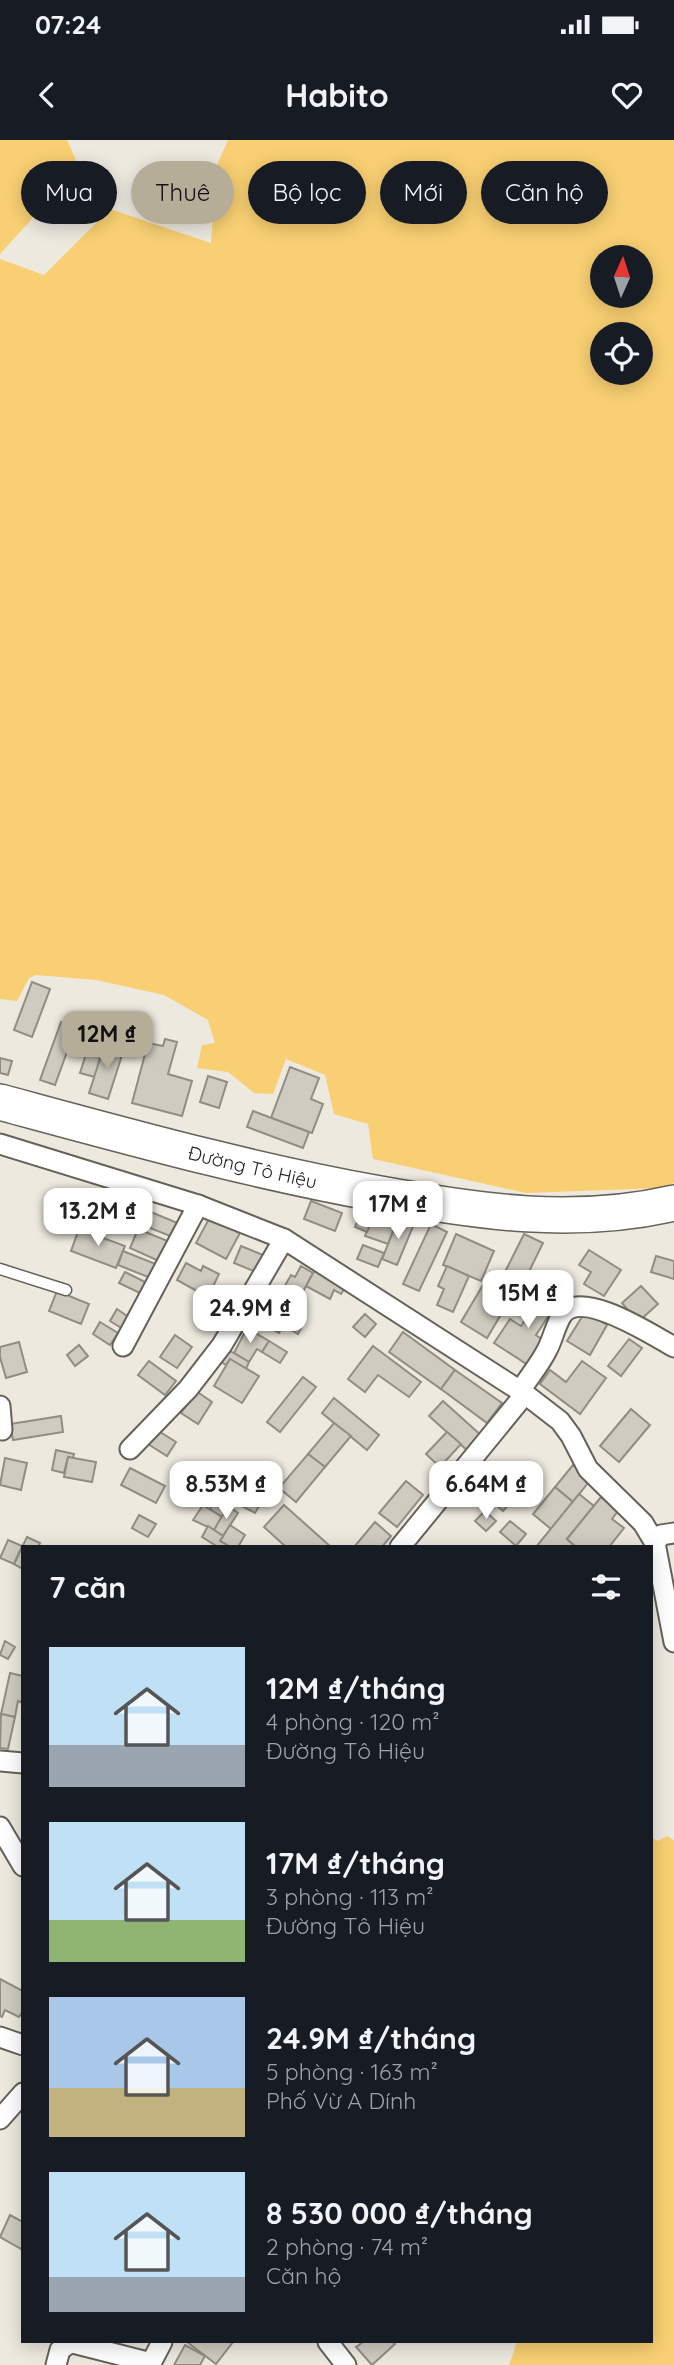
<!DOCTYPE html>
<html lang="vi">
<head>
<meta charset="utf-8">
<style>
	body { margin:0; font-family:Quicksand,sans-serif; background:#242831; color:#f1f3f6; height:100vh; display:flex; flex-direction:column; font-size:26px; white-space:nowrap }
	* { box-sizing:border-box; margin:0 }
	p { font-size:23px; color:#9ea1a6 }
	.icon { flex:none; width:38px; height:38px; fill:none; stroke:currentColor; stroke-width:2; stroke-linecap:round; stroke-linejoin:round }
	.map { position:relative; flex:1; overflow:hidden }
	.details { position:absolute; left:21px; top:1405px; width:632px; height:798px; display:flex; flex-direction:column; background:#171b24; border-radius:0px; box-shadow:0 4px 18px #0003 }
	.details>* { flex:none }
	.banner { position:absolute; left:21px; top:21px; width:634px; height:63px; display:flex; gap:14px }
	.needle { width:46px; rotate:3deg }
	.buttons { position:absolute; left:590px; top:105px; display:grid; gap:14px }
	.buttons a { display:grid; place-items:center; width:63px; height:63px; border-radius:50%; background:#171b24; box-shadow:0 4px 18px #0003; font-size:35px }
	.price { position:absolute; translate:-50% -60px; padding:0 16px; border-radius:14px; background:#fff; color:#222; font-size:23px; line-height:46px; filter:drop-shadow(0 2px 4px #0008) }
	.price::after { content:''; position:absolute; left:50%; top:42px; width:21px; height:16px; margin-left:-10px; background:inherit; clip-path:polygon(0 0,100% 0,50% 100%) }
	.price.current { background:#b6ad99; color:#111 }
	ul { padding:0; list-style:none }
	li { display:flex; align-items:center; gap:21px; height:175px; padding:0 28px }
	li span { display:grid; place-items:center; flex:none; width:196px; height:140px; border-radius:0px; color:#555 }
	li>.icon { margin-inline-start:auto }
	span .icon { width:84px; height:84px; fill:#fffc; stroke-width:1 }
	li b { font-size:30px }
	h2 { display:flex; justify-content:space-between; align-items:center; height:84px; padding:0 28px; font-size:30px }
	.chip { padding:0 24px; border-radius:32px; background:#171b24; box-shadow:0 4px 18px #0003; font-size:24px; line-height:63px }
	.chip.current { background:#b6ad99; color:#111 }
	.status { display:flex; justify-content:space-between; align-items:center; height:49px; padding:0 35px; background:#171b24; direction:ltr }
	.status svg { height:19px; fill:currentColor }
	header { display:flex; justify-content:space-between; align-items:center; height:91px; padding:0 28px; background:#171b24; font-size:32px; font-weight:700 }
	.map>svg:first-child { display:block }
	.green { fill:#f8cf72; fill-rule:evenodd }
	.building { fill:#cfcbc1; stroke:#918d83; stroke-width:2 }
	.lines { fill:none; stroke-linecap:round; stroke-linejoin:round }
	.lane-casing { stroke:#666259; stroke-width:13 }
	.street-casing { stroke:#666259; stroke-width:23 }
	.highway-casing { stroke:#666259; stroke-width:38 }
	.lane { stroke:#fff; stroke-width:10 }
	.street { stroke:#fff; stroke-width:19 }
	.highway { stroke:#fff; stroke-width:35 }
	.labels { text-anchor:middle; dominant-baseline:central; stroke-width:7; stroke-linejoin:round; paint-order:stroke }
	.street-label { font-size:19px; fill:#252420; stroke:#ede9df }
</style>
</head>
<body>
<div class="status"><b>07:24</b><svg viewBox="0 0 49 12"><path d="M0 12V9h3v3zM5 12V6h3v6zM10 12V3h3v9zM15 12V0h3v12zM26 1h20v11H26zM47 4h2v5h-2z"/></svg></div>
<header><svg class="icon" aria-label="back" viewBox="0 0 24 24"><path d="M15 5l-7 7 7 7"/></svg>Habito<svg class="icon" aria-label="heart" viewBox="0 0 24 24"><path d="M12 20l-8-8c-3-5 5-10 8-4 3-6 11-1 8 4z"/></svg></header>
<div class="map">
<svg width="674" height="2225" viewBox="0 0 674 2225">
	<rect width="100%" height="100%" fill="#ede9df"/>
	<g class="green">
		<polygon points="0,0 67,0 79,27 0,114"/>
		<path d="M228,0h446v1043l-13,5 -135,5 -153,-34 -5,-35 -34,-10 -9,-39 -39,-16 -13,35 -19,-1 -26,-21 -31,-4 5,-23 13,-2 -7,-23 -44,-25 -68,-15 -60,-5 -7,3 -12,23 -17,-2v-740l44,16 66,-66 101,34 6,-78zM602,117h38v39h-38zM602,194h38v39h-38z"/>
		<polygon points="667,1696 674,1700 674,2225 509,2225 517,2202 651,2202 651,1697 658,1701"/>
	</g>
	<g class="building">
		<polygon points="32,842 50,849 32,897 14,890"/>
		<polygon points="61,882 76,887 55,945 40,940"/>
		<polygon points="92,895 106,900 95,937 80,933"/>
		<polygon points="165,899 177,902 168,934 192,941 182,976 132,963 148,903 163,906"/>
		<polygon points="105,903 124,909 108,959 89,953"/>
		<polygon points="0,918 12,921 8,935 0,933"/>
		<polygon points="290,927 319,938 311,959 323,964 312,993 271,978"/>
		<polygon points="208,936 227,942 219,968 200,962"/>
		<polygon points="253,971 309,992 303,1008 247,987"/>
		<polygon points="311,1061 342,1073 335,1091 304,1079"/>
		<polygon points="376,1068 399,1077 388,1104 365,1096"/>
		<polygon points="146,1070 180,1084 175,1098 140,1084"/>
		<polygon points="361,1072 373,1077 367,1092 355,1087"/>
		<polygon points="210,1077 240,1093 226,1119 196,1103"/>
		<polygon points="399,1077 414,1084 397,1125 382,1119"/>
		<polygon points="431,1084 447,1092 419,1151 403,1144"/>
		<polygon points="79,1089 125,1106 116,1128 71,1111"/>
		<polygon points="138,1089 170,1102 161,1122 130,1108"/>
		<polygon points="456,1094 494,1111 481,1141 443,1125"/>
		<polygon points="524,1094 543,1103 518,1154 499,1144"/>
		<polygon points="363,1105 384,1113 378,1127 357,1119"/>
		<polygon points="241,1106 263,1115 256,1132 234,1123"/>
		<polygon points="589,1110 621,1130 604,1156 584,1144 591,1132 579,1125"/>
		<polygon points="123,1111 158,1125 153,1139 118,1125"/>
		<polygon points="656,1116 674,1121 674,1139 651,1132"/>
		<polygon points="186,1123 201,1131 203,1126 219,1134 208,1157 177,1140"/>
		<polygon points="301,1126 313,1133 296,1165 279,1156 291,1135 295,1137"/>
		<polygon points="317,1126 345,1148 341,1154 334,1150 330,1159 306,1146"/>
		<polygon points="447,1126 469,1136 453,1172 437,1165 444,1149 438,1146"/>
		<polygon points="125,1132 151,1145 146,1156 119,1143"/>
		<polygon points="483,1145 509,1161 487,1198 461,1182"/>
		<polygon points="229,1146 243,1153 231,1182 217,1175 220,1170 217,1168"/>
		<polygon points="641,1146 658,1164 638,1182 622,1163"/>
		<polygon points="547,1147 561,1157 536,1195 544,1201 528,1225 494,1203 510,1179 521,1186"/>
		<polygon points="57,1151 89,1164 81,1184 49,1171"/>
		<polygon points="271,1152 296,1165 288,1179 263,1165"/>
		<polygon points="259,1153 268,1158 263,1165 267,1168 264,1174 251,1167"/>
		<polygon points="117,1169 130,1178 123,1189 110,1181"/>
		<polygon points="274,1172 288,1179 291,1173 305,1181 298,1194 283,1185 279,1193 266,1186"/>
		<polygon points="585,1172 607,1185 590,1215 567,1201"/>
		<polygon points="365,1174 376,1184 365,1197 353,1187"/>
		<polygon points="100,1182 118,1193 110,1205 93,1194"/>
		<polygon points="247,1188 269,1201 262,1212 257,1209 249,1222 234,1213"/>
		<polygon points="403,1192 455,1230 441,1249 389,1212"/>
		<polygon points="175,1195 192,1207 177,1228 160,1217"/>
		<polygon points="629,1199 642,1208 621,1236 608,1226"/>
		<polygon points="269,1201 287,1212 280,1223 262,1212"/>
		<polygon points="19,1202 27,1232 6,1238 0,1217 0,1207"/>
		<polygon points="79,1205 88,1216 75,1226 67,1215"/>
		<polygon points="373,1206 421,1242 409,1257 378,1235 365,1252 348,1239"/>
		<polygon points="225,1208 249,1222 246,1229 230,1219 226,1225 218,1220"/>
		<polygon points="230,1219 259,1236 242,1263 214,1246"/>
		<polygon points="149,1221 176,1241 165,1255 138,1235"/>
		<polygon points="582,1221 606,1238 580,1274 540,1244 550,1230 566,1242"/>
		<polygon points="455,1230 502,1263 487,1283 441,1249"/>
		<polygon points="303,1237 316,1247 280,1292 267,1282"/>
		<polygon points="196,1251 212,1262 198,1284 181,1273"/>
		<polygon points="334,1258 379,1295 367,1310 322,1273"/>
		<polygon points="443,1261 483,1297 469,1312 429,1276"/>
		<polygon points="631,1269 650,1285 619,1322 600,1306"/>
		<polygon points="61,1276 63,1292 13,1300 10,1284"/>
		<polygon points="334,1283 351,1296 325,1327 308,1314"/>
		<polygon points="157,1290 176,1302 167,1316 148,1304"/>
		<polygon points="447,1292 461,1304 440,1327 426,1314"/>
		<polygon points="56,1310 74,1314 73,1318 68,1317 64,1333 52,1330"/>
		<polygon points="308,1314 325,1327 296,1362 279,1348"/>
		<polygon points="68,1317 96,1322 92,1342 64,1337"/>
		<polygon points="5,1318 27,1323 21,1350 0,1345"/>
		<polygon points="573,1325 591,1339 573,1362 555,1347"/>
		<polygon points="130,1328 165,1346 156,1363 121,1345"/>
		<polygon points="494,1328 521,1351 503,1371 476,1348"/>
		<polygon points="252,1334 271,1345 262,1361 243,1350"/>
		<polygon points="406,1341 423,1355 397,1387 379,1373"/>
		<polygon points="555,1347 573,1362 551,1389 533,1374"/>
		<polygon points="243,1350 262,1361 255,1373 236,1363"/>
		<polygon points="579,1354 594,1366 567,1399 576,1407 536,1407"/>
		<polygon points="218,1357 230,1364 222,1377 210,1369"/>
		<polygon points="601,1357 618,1371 612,1379 624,1388 609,1407 576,1407 567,1399"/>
		<polygon points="203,1365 222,1377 214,1390 193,1380"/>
		<polygon points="284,1365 331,1407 286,1407 264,1387"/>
		<polygon points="228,1366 238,1373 223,1396 214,1390"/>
		<polygon points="485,1371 496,1381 486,1391 475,1381"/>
		<polygon points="139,1375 156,1384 148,1397 132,1388"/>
		<polygon points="510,1381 526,1394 516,1406 500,1392"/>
		<polygon points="375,1382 391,1396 382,1407 354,1407"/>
		<polygon points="230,1385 245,1395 238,1407 230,1407 220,1401"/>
		<polygon points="208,1386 223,1396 220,1401 227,1405 226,1407 218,1407 202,1397"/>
		<polygon points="27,1397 40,1403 38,1407 23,1407 23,1429 14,1424"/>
		<polygon points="8,1400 22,1406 14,1424 0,1418"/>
		<polygon points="5,1501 15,1507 8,1519 0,1515"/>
		<polygon points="10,1533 23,1536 23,1563 18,1561 15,1577 1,1574"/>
		<polygon points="1,1574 15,1577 8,1609 0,1608"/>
		<polygon points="0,1839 23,1851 23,1871 19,1877 5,1870 2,1877 0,1876"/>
		<polygon points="10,2075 23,2082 23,2110 0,2097"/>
		<polygon points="187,2202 233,2202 216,2224"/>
		<polygon points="363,2202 393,2202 395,2204 372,2225 356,2207"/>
		<polygon points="185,2205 205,2216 200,2225 174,2225"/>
	</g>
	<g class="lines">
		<g class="lane-casing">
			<polyline id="lane" points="0,1129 66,1150"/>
		</g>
		<g class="street-casing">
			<g id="street">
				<polyline points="0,1004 198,1065 284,1099 525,1254 560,1281 571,1296 588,1329 643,1383 655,1403 674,1502"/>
				<polyline points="123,1206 198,1065"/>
				<path d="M520,1251c9,-14 20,-27 27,-41 6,-11 8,-24 15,-35 19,-27 90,20 112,32"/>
				<polyline points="0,1266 2,1290"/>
				<polyline points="130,1309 188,1249 222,1205 284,1099"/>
				<polyline points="655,1403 661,1395 674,1393"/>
				<polyline points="400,1407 525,1254"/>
				<polyline points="0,1621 23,1623"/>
				<polyline points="0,1687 23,1726"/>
				<polyline points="0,1897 23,1905"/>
				<polyline points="0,1979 23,1953"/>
				<polyline points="69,2202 151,2223"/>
				<polyline points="328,2202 346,2225"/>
				<polyline points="56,2225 60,2210 71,2202"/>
				<polyline points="150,2225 162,2202"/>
			</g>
		</g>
		<g class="highway-casing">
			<g id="highway">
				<path id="s1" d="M0,962c126,34 251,69 380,92 100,18 194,32 294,9"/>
			</g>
		</g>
		<use href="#lane" class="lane"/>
		<use href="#street" class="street"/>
		<use href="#highway" class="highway"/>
	</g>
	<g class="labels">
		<g class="street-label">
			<text stroke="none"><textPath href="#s1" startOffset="261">Đường Tô Hiệu</textPath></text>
		</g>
	</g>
</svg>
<div class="buttons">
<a><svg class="needle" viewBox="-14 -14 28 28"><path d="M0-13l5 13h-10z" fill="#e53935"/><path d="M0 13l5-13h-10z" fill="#9ea1a6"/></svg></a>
<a><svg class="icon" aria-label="locate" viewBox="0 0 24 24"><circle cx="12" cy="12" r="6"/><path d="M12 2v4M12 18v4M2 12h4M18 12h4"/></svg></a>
</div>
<b class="price current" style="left:107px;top:931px">12M ₫</b>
<b class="price" style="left:398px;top:1101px">17M ₫</b>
<b class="price" style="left:98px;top:1108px">13.2M ₫</b>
<b class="price" style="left:528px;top:1190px">15M ₫</b>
<b class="price" style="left:250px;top:1205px">24.9M ₫</b>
<b class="price" style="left:226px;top:1381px">8.53M ₫</b>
<b class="price" style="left:486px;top:1381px">6.64M ₫</b>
<div class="banner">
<a class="chip">Mua</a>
<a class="chip current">Thuê</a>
<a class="chip">Bộ lọc</a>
<a class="chip">Mới</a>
<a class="chip">Căn hộ</a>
</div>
<section class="details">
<h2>7 căn<svg class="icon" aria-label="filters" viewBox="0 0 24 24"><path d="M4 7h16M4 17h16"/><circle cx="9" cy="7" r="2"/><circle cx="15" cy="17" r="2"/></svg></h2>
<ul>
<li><span style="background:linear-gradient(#bfe0f5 70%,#9aa5b1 0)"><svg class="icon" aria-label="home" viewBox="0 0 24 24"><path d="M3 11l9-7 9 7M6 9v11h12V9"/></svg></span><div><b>12M ₫/tháng</b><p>4 phòng · 120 m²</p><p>Đường Tô Hiệu</p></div></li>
<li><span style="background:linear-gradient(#bfe0f5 70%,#8fb573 0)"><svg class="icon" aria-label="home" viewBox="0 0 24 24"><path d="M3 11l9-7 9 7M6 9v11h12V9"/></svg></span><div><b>17M ₫/tháng</b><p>3 phòng · 113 m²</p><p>Đường Tô Hiệu</p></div></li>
<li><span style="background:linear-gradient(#a9c7e8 65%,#c2b280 0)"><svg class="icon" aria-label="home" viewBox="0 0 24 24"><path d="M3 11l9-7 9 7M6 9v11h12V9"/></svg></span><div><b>24.9M ₫/tháng</b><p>5 phòng · 163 m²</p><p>Phố Vừ A Dính</p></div></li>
<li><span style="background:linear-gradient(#bfe0f5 75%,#9aa5b1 0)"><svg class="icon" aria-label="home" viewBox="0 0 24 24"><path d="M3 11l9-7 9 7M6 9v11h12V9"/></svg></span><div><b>8 530 000 ₫/tháng</b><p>2 phòng · 74 m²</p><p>Căn hộ</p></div></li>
</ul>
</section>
</div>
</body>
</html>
